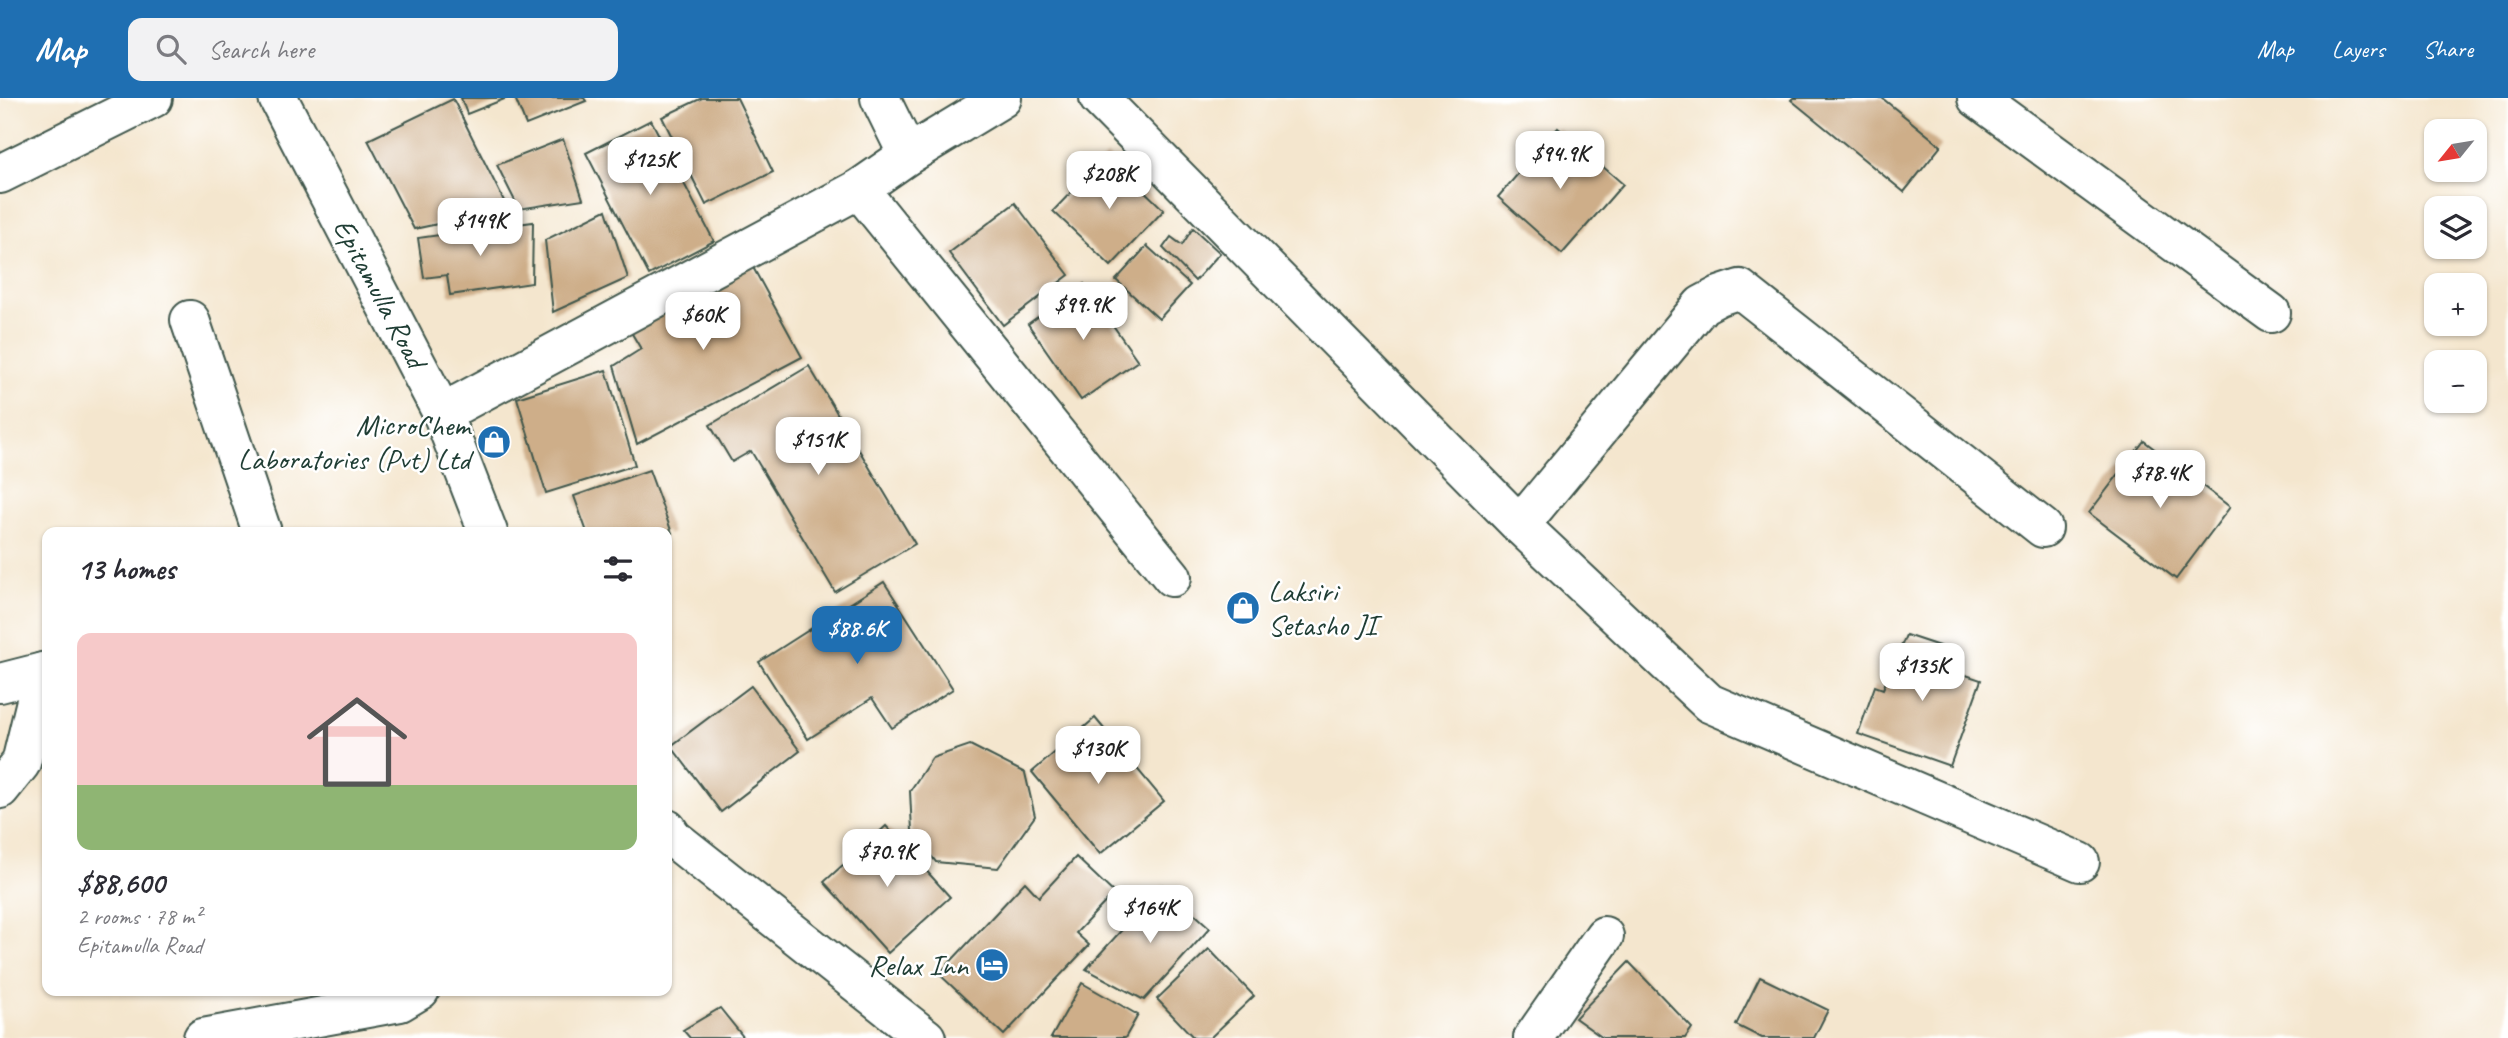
<!DOCTYPE html>
<html lang="en">
<head>
<meta charset="utf-8">
<style>
	body { margin:0; font-family:Caveat,sans-serif; background:#f2f2f3; color:#2b2b33; height:100vh; display:flex; flex-direction:column; font-size:26px; white-space:nowrap }
	* { box-sizing:border-box; margin:0 }
	p { font-size:23px; color:#7c7c81 }
	.icon { flex:none; width:38px; height:38px; fill:none; stroke:currentColor; stroke-width:2; stroke-linecap:round; stroke-linejoin:round }
	.map { position:relative; flex:1; overflow:hidden }
	.side { position:absolute; left:42px; top:429px; width:630px; height:469px; display:flex; flex-direction:column; background:#fff; border-radius:14px; box-shadow:0 2px 5px #0004 }
	.side>* { flex:none }
	.needle { width:46px; rotate:240deg }
	.fabs { position:absolute; left:2424px; top:21px; display:grid; gap:14px }
	.fabs a { display:grid; place-items:center; width:63px; height:63px; border-radius:14px; background:#fff; box-shadow:0 2px 5px #0004; font-size:35px }
	.price { position:absolute; translate:-50% -60px; padding:0 16px; border-radius:14px; background:#fff; color:#222; font-size:23px; line-height:46px; filter:drop-shadow(0 2px 4px #0008) }
	.price::after { content:''; position:absolute; left:50%; top:42px; width:21px; height:16px; margin-left:-10px; background:inherit; clip-path:polygon(0 0,100% 0,50% 100%) }
	.price.on { background:#1f6fb2; color:#fff }
	ul { padding:0; list-style:none }
	li { display:grid; align-content:center; gap:14px; height:371px; padding:0 35px }
	li+li { border-top:2px solid #e1e1e2 }
	li span { display:grid; place-items:center; height:217px; border-radius:14px; color:#555 }
	li>.icon { margin-inline-start:auto }
	span .icon { width:126px; height:126px; fill:#fffc; stroke-width:1 }
	li b { font-size:30px }
	h2 { display:flex; justify-content:space-between; align-items:center; height:84px; padding:0 35px; font-size:30px }
	header { display:flex; align-items:center; gap:42px; box-sizing:border-box; height:98px; padding:0 35px; background:#1f6fb2; color:#fff }
	header strong { font-size:33px }
	nav { display:flex; gap:38px; margin-inline-start:auto; font-size:24px }
	.search { width:490px; height:63px; background:#f2f2f3; display:flex; align-items:center; gap:18px; box-sizing:border-box; padding:0 24px; border-radius:14px; color:#7c7c81; font-size:26px }
	.map>svg:first-child { display:block }
	.building { fill:#ceae89 }
	.lines { fill:none; stroke-linecap:round; stroke-linejoin:round }
	.minor-casing { stroke:#3f564b; stroke-width:42 }
	.minor { stroke:#fff; stroke-width:38 }
	.labels { text-anchor:middle; dominant-baseline:central; stroke-width:5; stroke-linejoin:round; paint-order:stroke }
	.street-label { font-size:30px; fill:#1f3d34; stroke:#fff }
	.poi-label { font-size:30px; fill:#1f3d34; stroke:#fff; text-anchor:end }
</style>
</head>
<body>
<header>
<strong>Map</strong>
<div class="search"><svg class="icon" aria-label="search" viewBox="0 0 24 24"><circle cx="10" cy="10" r="6"/><path d="M15 15l6 6"/></svg>Search here</div>
<nav><a>Map</a><a>Layers</a><a>Share</a></nav>
</header>
<div class="map">
<svg width="2508" height="940" viewBox="0 0 2508 940">
	<rect width="100%" height="100%" fill="#fff"/>
	<filter id="ink" filterUnits="userSpaceOnUse"><feTurbulence type="fractalNoise" baseFrequency=".0143" numOctaves="2"/><feDisplacementMap in="SourceGraphic" scale="14" xChannelSelector="R" yChannelSelector="G"/><feConvolveMatrix kernelMatrix="1 2 1 2 8 2 1 2 1" color-interpolation-filters="sRGB"/></filter>
	<filter id="wash" filterUnits="userSpaceOnUse"><feTurbulence type="fractalNoise" baseFrequency=".00686" numOctaves="4" result="noise"/><feDisplacementMap in="SourceGraphic" scale="28" xChannelSelector="R" yChannelSelector="G"/><feGaussianBlur stdDeviation="1.57" result="paint"/><feColorMatrix in="noise" values="0 0 0 0 0 0 0 0 0 0 0 0 0 0 0 0 0 1.4 0 .05"/><feComposite in="paint" operator="in"/></filter>
	<g filter="url(#wash)">
		<rect width="100%" height="100%" fill="#f4e6ce"/>
		<g id="blocks">
			<g class="building">
				<polygon points="461,0 507,0 467,16"/>
				<polygon points="515,0 584,0 586,3 526,27"/>
				<polygon points="702,0 737,0 773,74 706,107 662,19"/>
				<polygon points="1793,0 1882,0 1941,48 1904,94 1791,2"/>
				<polygon points="453,1 508,111 414,131 368,42"/>
				<polygon points="651,22 714,143 649,177 586,55"/>
				<polygon points="1558,30 1623,86 1562,156 1498,99"/>
				<polygon points="563,41 583,101 519,111 497,67"/>
				<polygon points="1107,57 1164,112 1111,168 1053,113"/>
				<polygon points="1015,105 1069,177 1003,227 949,155"/>
				<polygon points="606,112 628,180 553,214 545,142"/>
				<polygon points="533,124 532,185 450,197 447,177 424,180 418,140"/>
				<polygon points="1193,130 1220,155 1195,183 1163,150 1171,139 1182,147"/>
				<polygon points="1147,148 1190,187 1159,221 1116,182"/>
				<polygon points="749,162 802,259 637,346 614,268 641,251 631,234"/>
				<polygon points="1084,186 1138,263 1081,302 1028,226"/>
				<polygon points="809,268 915,446 835,494 751,353 732,364 710,327"/>
				<polygon points="606,272 635,367 546,395 517,300"/>
				<polygon points="2144,343 2230,409 2176,481 2089,415"/>
				<polygon points="649,372 672,435 667,437 667,434 587,434 574,398"/>
				<polygon points="884,484 953,591 892,630 872,600 808,641 759,564"/>
				<polygon points="1906,537 1957,554 1951,572 1981,582 1950,668 1858,636 1875,588 1883,591"/>
				<polygon points="751,588 800,653 721,714 671,648"/>
				<polygon points="1095,620 1164,703 1100,756 1032,674"/>
				<polygon points="970,647 1025,675 1035,718 998,770 936,764 912,733 910,693 932,660"/>
				<polygon points="886,728 950,799 888,855 824,784"/>
				<polygon points="1076,759 1114,795 1076,835 1089,847 1004,937 939,876 1025,784 1039,799"/>
				<polygon points="1163,787 1210,830 1144,902 1086,871"/>
				<polygon points="1209,851 1254,898 1210,940 1194,940 1157,901"/>
				<polygon points="1629,864 1692,930 1685,940 1603,940 1575,920"/>
				<polygon points="1760,879 1828,912 1814,940 1762,940 1736,927"/>
				<polygon points="1082,885 1138,917 1125,940 1051,940"/>
				<polygon points="720,910 744,940 690,940 683,932"/>
			</g>
		</g>
	</g>
	<g filter="url(#ink)">
		<use href="#blocks" fill-opacity="0" stroke="#3f564b" stroke-width="2"/>
		<g class="lines">
			<g class="minor-casing">
				<g id="minor">
					<polyline points="278,0 442,315 488,434"/>
					<polyline points="880,0 908,57"/>
					<polyline points="1099,0 1520,427 1709,605 2080,764"/>
					<polyline points="1977,0 2271,215"/>
					<polyline points="0,76 153,0"/>
					<polyline points="859,91 1172,479"/>
					<polyline points="190,222 262,434"/>
					<polyline points="442,315 859,91 908,57 1002,0"/>
					<polyline points="1520,427 1702,207 1719,198 1740,191 2043,430"/>
					<polyline points="0,585 47,573"/>
					<polyline points="0,691 21,665 43,574"/>
					<polyline points="667,731 673,740 926,940"/>
					<polyline points="203,940 400,904 420,892"/>
					<polyline points="1533,940 1604,838"/>
				</g>
			</g>
			<use href="#minor" class="minor"/>
		</g>
	</g>
	<defs>
		<g id="shop-disc" transform="scale(1.75)"><circle r="9.5" fill="#1f6fb2" stroke="#fff"/><path d="M-5-2.5h2.3a2.7 3.5 0 0 1 5.4 0H5L5.5 6h-11ZM-1.5-2.5h3a1.5 2.3 0 0 0-3 0Z" fill="#fff"/></g>
		<g id="hotel-disc" transform="scale(1.75)"><circle r="9.5" fill="#1f6fb2" stroke="#fff"/><path d="M-6-4.5h1.5V1H6V5H4.5V3h-9V5H-6ZM-4 0a1.8 1.8 0 1 1 3.6 0ZM.5 0V-2.5h3Q6-2.5 6 0Z" fill="#fff"/></g>
	</defs>
	<g fill-rule="evenodd">
		<use href="#shop-disc" x="494" y="344"/>
		<use href="#shop-disc" x="1243" y="510"/>
		<use href="#hotel-disc" x="992" y="867"/>
	</g>
	<g class="labels">
		<g class="street-label">
			<text transform="translate(380 195) rotate(62)">Epitamulla Road</text>
		</g>
		<g class="poi-label">
			<text x="470" y="327">MicroChem<tspan x="470" dy="34">Laboratories (Pvt) Ltd</tspan></text>
			<text x="1268" y="493" text-anchor="start">Laksiri<tspan x="1268" dy="34">Setasho JI</tspan></text>
			<text x="968" y="867">Relax Inn</text>
		</g>
	</g>
</svg>
<div class="fabs">
<a><svg class="needle" viewBox="-14 -14 28 28"><path d="M0-13l5 13h-10z" fill="#e53935"/><path d="M0 13l5-13h-10z" fill="#7c7c81"/></svg></a>
<a><svg class="icon" aria-label="layers" viewBox="0 0 24 24"><path d="M12 4l9 5-9 5-9-5zM3 14l9 5 9-5"/></svg></a>
<a>+</a>
<a>−</a>
</div>
<b class="price" style="left:1560px;top:93px">$94.9K</b>
<b class="price" style="left:650px;top:99px">$125K</b>
<b class="price" style="left:1109px;top:113px">$208K</b>
<b class="price" style="left:480px;top:160px">$149K</b>
<b class="price" style="left:1083px;top:244px">$99.9K</b>
<b class="price" style="left:703px;top:254px">$60K</b>
<b class="price" style="left:818px;top:379px">$151K</b>
<b class="price" style="left:2160px;top:412px">$78.4K</b>
<b class="price on" style="left:857px;top:568px">$88.6K</b>
<b class="price" style="left:1922px;top:605px">$135K</b>
<b class="price" style="left:1098px;top:688px">$130K</b>
<b class="price" style="left:887px;top:791px">$70.9K</b>
<b class="price" style="left:1150px;top:847px">$164K</b>
<section class="side">
<h2>13 homes<svg class="icon" aria-label="filters" viewBox="0 0 24 24"><path d="M4 7h16M4 17h16"/><circle cx="9" cy="7" r="2"/><circle cx="15" cy="17" r="2"/></svg></h2>
<ul>
<li><span style="background:linear-gradient(#f6c9c9 70%,#8fb573 0)"><svg class="icon" aria-label="home" viewBox="0 0 24 24"><path d="M3 11l9-7 9 7M6 9v11h12V9"/></svg></span><div><b>$88,600</b><p>2 rooms · 78 m²</p><p>Epitamulla Road</p></div></li>
</ul>
</section>
</div>
</body>
</html>
